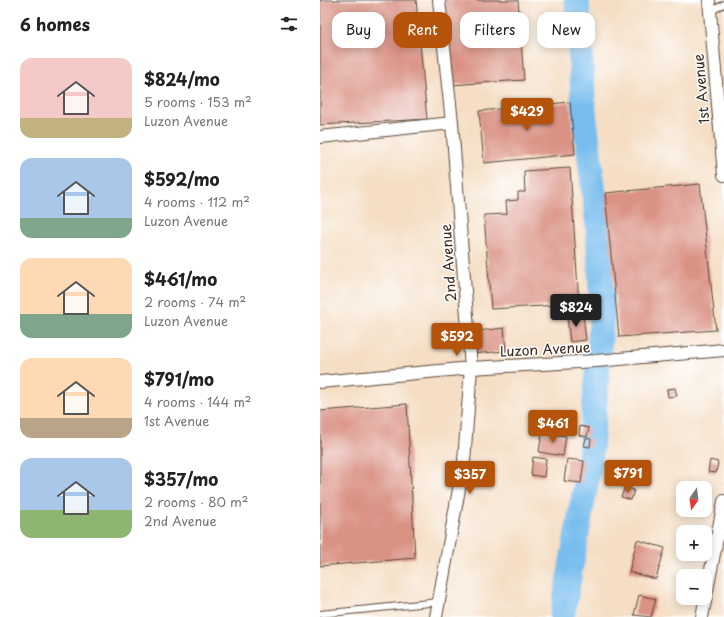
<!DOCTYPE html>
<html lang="en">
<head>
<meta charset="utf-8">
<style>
	body { margin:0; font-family:"Playpen Sans",sans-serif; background:#f6f6f6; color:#222; height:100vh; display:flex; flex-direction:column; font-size:15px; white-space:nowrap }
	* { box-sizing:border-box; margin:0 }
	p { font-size:13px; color:#767676 }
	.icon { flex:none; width:22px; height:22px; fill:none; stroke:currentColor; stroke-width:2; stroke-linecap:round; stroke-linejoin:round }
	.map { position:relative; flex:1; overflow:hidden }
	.panel { display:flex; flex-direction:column; background:#fff; width:320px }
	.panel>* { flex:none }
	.banner { position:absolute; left:12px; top:12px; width:332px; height:36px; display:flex; gap:8px }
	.needle { width:26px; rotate:194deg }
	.fabs { position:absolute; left:356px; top:481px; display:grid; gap:8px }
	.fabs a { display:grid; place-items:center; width:36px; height:36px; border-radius:8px; background:#fff; box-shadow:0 2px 10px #0003; font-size:20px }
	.price { position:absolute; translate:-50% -34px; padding:0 9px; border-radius:4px; background:#b45309; color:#fff; font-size:13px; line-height:26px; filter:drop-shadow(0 1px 2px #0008) }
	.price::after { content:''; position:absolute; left:50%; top:24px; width:12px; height:9px; margin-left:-6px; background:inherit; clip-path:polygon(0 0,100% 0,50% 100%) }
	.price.current { background:#222; color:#fff }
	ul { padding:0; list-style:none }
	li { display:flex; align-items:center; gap:12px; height:100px; padding:0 20px }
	li span { display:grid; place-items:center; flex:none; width:112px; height:80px; border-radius:12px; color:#555 }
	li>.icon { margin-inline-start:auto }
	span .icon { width:48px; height:48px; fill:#fffc; stroke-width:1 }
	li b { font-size:17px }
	h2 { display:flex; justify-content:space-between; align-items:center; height:48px; padding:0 20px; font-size:17px }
	.chip { padding:0 14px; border-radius:12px; background:#fff; box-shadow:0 2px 10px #0003; font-size:14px; line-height:36px }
	.chip.current { background:#b45309; color:#fff }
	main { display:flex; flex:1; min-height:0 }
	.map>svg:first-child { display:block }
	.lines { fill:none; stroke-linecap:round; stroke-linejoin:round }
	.river { stroke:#77bdee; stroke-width:25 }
	.building { fill:#da9284 }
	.lane-casing { stroke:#574537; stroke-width:8 }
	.street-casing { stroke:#574537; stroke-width:14 }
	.lane { stroke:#fff; stroke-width:6 }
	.street { stroke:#fff; stroke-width:12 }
	.labels { text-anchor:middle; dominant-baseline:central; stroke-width:3; stroke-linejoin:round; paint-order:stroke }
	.street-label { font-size:14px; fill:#3b2a1e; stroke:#fff }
</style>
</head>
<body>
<main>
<section class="panel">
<h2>6 homes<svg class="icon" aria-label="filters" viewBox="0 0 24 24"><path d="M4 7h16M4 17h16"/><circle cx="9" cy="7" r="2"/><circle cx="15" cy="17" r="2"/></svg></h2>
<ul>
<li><span style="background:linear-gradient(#f6c9c9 75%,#c2b280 0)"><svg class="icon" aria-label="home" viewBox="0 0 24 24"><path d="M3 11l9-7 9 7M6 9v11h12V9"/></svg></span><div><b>$824/mo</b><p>5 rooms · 153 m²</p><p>Luzon Avenue</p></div></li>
<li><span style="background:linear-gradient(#a9c7e8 75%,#7fa58c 0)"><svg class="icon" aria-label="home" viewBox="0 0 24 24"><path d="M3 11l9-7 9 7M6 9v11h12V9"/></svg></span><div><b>$592/mo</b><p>4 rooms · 112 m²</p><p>Luzon Avenue</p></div></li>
<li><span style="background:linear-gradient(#ffd9b3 70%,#7fa58c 0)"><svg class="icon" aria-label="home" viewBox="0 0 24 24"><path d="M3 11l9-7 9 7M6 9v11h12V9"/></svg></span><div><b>$461/mo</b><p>2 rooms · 74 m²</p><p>Luzon Avenue</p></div></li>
<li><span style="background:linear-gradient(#ffd9b3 75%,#b9a48a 0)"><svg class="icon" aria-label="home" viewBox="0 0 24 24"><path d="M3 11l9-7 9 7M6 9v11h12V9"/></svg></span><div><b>$791/mo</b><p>4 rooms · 144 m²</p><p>1st Avenue</p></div></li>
<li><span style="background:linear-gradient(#a9c7e8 65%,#8fb573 0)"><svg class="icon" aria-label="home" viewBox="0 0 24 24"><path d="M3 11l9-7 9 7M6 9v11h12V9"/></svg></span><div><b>$357/mo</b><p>2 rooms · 80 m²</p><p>2nd Avenue</p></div></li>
</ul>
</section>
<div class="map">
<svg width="404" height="617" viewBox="0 0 404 617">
	<rect width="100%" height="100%" fill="#fff"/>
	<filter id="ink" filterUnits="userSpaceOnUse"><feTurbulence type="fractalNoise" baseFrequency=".025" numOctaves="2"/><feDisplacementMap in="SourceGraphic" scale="8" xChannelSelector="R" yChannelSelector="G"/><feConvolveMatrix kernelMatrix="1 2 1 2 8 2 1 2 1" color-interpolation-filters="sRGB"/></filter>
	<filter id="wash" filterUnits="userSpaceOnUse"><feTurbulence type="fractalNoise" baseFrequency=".012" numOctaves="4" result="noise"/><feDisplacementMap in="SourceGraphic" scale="16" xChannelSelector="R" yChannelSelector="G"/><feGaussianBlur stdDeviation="0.9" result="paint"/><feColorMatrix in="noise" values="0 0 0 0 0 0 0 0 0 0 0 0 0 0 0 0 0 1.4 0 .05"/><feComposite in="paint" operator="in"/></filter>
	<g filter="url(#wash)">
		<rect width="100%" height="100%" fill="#f5dec4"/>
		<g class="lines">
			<polyline class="river" points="242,617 270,461 282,314 278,227 264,111 257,0"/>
		</g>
		<g id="blocks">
			<g class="building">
				<polygon points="0,0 96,0 107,119 0,125"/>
				<polygon points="124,0 198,0 204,80 131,85"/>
				<polygon points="250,102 255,154 164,163 159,111"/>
				<polygon points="250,168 259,304 171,309 164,215 187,214 186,201 198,200 198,192 205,192 204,171"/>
				<polygon points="380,184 396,330 299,337 285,193"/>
				<polygon points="263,314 266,340 250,342 247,316"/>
				<polygon points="184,328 186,351 152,354 150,332"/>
				<polygon points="355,388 357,396 348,397 347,389"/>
				<polygon points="87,404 95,558 0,566 0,411"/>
				<polygon points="260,426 269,428 267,437 259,435"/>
				<polygon points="222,433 246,436 243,456 219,452"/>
				<polygon points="266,438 271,439 270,447 264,446"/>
				<polygon points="213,457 226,459 224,477 211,475"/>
				<polygon points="247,459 264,461 261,483 244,481"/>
				<polygon points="390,460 398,462 396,473 388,472"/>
				<polygon points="305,487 314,490 311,500 301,497"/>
				<polygon points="317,540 345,548 336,579 309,572"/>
				<polygon points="319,595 336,599 331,617 314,615"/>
			</g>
		</g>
	</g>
	<g filter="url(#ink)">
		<use href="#blocks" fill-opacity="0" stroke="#574537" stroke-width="1"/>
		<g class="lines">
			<g class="lane-casing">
				<g id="lane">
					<polyline points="390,12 404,4"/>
					<polyline points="0,614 119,602"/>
				</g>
			</g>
			<g class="street-casing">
				<g id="street">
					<polyline points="389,0 404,175"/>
					<polyline points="0,137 132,123"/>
					<polyline points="0,382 151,368 276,361 404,350"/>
					<polyline points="116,617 144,461 151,368 132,123 119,0"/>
					<polyline points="382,617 404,501"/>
				</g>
			</g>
			<use href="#lane" class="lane"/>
			<use href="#street" class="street"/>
		</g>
	</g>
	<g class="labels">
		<g class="street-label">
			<text transform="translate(381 89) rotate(-95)">1st Avenue</text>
			<text transform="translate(128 263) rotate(-94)">2nd Avenue</text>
			<text transform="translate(225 349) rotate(-3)">Luzon Avenue</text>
		</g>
	</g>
</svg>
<div class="fabs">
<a><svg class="needle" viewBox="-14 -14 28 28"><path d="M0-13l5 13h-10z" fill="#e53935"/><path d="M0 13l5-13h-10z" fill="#767676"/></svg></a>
<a>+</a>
<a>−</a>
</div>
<b class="price" style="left:207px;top:132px">$429</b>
<b class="price current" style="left:256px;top:328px">$824</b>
<b class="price" style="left:137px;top:357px">$592</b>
<b class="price" style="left:233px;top:444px">$461</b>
<b class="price" style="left:308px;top:494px">$791</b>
<b class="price" style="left:150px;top:495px">$357</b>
<div class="banner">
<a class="chip">Buy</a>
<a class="chip current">Rent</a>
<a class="chip">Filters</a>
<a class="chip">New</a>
</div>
</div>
</main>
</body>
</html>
